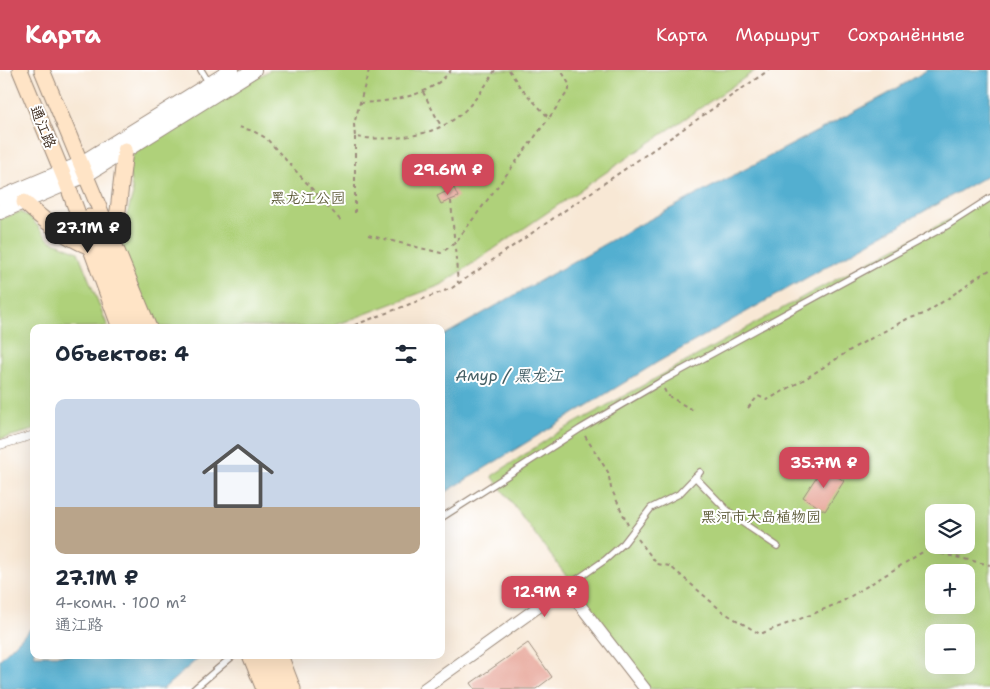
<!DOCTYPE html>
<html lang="ru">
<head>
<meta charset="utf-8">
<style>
	body { margin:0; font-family:"Shantell Sans","LXGW WenKai TC",sans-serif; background:#f2f2f3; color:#1f2937; height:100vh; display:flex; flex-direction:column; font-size:19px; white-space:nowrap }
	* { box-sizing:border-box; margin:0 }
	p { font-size:16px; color:#747a83 }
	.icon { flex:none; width:28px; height:28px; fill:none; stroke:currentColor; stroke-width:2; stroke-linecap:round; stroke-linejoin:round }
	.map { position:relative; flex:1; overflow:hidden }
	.side { position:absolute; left:30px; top:254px; width:415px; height:335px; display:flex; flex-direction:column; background:#fff; border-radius:10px; box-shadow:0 5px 20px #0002 }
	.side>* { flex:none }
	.fabs { position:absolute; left:925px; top:434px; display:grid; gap:10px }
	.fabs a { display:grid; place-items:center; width:50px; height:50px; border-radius:10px; background:#fff; box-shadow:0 5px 20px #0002; font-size:25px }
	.price { position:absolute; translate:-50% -42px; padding:0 11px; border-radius:10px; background:#d1495b; color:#fff; font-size:16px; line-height:32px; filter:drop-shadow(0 1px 2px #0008) }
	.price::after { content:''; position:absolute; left:50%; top:30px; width:15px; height:11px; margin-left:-8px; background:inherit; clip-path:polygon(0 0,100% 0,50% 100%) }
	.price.active { background:#222; color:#fff }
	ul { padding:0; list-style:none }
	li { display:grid; align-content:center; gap:10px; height:265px; padding:0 25px }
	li+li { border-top:1px solid #e0e1e3 }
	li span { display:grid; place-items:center; height:155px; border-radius:10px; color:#555 }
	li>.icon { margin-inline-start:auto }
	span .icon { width:90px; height:90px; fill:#fffc; stroke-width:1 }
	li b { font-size:21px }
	h2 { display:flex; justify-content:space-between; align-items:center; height:60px; padding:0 25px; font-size:21px }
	header { display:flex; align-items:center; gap:30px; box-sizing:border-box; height:70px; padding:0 25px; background:#d1495b; color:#fff }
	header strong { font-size:24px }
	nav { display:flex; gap:28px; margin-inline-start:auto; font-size:18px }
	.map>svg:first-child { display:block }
	.green { fill:#afd17a; stroke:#757e4c; fill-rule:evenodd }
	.water { fill:#52afd0; stroke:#466c77 }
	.building { fill:#e7a598 }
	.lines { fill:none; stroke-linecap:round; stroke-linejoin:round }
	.service-casing { stroke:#9a897a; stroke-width:8 }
	.pedestrian-casing { stroke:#9a897a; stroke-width:9 }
	.minor-casing { stroke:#9a897a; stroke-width:13 }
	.tertiary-casing { stroke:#9a897a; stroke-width:16 }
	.secondary-casing { stroke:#9a897a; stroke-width:17 }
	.path { stroke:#9a897a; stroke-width:2; stroke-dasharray:4 4; stroke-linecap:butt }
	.service { stroke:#fff; stroke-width:5.5 }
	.pedestrian { stroke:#fff; stroke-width:8 }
	.minor { stroke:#fff; stroke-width:11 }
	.tertiary { stroke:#fff; stroke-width:14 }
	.secondary { stroke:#ffe4c6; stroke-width:15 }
	.labels { text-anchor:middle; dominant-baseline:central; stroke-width:4; stroke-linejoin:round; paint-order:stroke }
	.street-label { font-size:15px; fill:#3b2a1e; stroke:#fff }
	.park-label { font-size:15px; fill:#5e5c3a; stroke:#fff }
	.water-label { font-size:16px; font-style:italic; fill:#445f65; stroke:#fff }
</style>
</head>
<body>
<header>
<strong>Карта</strong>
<nav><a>Карта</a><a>Маршрут</a><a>Сохранённые</a></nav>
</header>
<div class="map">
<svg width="990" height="619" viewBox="0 0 990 619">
	<rect width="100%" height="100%" fill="#fff"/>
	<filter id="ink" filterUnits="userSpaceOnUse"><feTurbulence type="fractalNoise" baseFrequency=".02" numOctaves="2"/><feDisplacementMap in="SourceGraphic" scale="10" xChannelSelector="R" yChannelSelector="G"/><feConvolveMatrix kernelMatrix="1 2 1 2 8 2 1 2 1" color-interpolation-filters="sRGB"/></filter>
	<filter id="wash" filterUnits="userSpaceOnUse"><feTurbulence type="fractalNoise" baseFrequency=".0096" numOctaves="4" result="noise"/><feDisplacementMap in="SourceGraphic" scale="20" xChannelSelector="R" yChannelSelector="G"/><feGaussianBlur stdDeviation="1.12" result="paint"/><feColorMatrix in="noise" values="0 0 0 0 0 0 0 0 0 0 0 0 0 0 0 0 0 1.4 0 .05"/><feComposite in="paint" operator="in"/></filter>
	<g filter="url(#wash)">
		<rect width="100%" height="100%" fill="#f8e8d5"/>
		<g class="green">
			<polygon points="270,0 756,0 441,215 331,257 153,257 116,165 125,151 133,124 128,96 135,82"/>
			<path d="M990,125v494h-340l-158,-213 65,-43 257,-142 144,-76zM934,442h32v33h-32zM934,502h32v33h-32zM934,562h32v33h-32z"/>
			<polygon points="20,142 31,148 49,170 78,182 108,257 34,258 34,360 0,369 0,149"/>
		</g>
		<g class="water">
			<polygon points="927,0 990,0 990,104 658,292 441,425 441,267 624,163 886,25"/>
			<polygon points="34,555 34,585 202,585 163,619 0,619 0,589"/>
		</g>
		<g id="blocks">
			<g class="building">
				<polygon points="454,118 458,127 441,134 437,126"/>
				<polygon points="823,397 844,411 825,441 803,427"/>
				<polygon points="528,573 552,607 536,619 475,619 471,613"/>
			</g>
		</g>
	</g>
	<g filter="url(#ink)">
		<use href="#blocks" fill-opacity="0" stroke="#9a897a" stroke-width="1"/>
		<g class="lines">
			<g class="service-casing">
				<g id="service">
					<polyline points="201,0 209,13"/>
					<polyline points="695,407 725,438 740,451 777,476"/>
					<polyline points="441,448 580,359 660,312 948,155 990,128"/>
					<polyline points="566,517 605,490 624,473 651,438 679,424 700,402"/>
					<polyline points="194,619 234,585"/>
				</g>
			</g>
			<g class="pedestrian-casing">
				<polyline id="pedestrian" points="0,375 34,365"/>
			</g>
			<g class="minor-casing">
				<polyline id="minor" points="424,619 566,517 645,619"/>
			</g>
			<g class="tertiary-casing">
				<g id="tertiary">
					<polyline points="0,128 80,94 232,0"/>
					<polyline points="0,142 86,105 254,0"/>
				</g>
			</g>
			<g class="secondary-casing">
				<g id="secondary">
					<polyline points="20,0 67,114 120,258"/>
					<polyline points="42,0 149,258"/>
					<path d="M24,132c19,18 39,34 64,44"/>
					<polyline points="89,147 134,258"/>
					<polyline points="110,166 118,141 125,80"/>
					<polyline points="250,585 264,619"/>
					<polyline points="265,585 278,619"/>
					<polyline points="280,585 293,619"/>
				</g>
			</g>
			<g class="path">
				<path d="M369,0l-15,54 1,13c33,4 73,1 101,-19 15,-11 30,-32 39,-48"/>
				<polyline points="509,0 520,17 549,48 569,20 569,14 561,0"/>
				<polyline points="423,22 441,56"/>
				<path d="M360,33c32,-2 71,-6 91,-33"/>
				<polyline points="239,57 253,61 266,68 343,153"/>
				<polyline points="355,67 355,146"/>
				<polyline points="451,131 458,213"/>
				<polyline points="368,165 441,183 455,173 549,48"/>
				<polyline points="347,258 452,218 769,0"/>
				<polyline points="664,319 667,325 694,341"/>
				<polyline points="748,338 758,326 767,330 805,309 855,277 907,249 924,244 950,227 977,207 990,200"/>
				<polyline points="585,366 608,402 611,418 628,455"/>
				<polyline points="638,469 657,494 670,496 723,542 760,564 813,544 843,531 926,480 990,495"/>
			</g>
			<use href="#service" class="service"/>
			<use href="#pedestrian" class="pedestrian"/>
			<use href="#minor" class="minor"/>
			<use href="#tertiary" class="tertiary"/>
			<use href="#secondary" class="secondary"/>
		</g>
	</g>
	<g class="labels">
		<g class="street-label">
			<text transform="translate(43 57) rotate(68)">通江路</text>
		</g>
		<g class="park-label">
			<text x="308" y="128">黑龙江公园</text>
			<text x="761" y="447">黑河市大岛植物园</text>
		</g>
		<g class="water-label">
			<text x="509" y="305">Амур / 黑龙江</text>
		</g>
	</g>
</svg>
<div class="fabs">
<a><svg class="icon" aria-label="layers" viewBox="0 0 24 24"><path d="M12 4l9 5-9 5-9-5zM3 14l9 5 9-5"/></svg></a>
<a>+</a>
<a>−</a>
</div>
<b class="price" style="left:448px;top:126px">29.6M ₽</b>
<b class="price active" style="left:88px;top:184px">27.1M ₽</b>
<b class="price" style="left:824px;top:419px">35.7M ₽</b>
<b class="price" style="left:545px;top:548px">12.9M ₽</b>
<section class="side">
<h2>Объектов: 4<svg class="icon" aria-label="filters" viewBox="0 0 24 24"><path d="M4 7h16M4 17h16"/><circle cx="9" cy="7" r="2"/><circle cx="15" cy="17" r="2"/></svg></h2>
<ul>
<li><span style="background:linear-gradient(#c9d6e8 70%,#b9a48a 0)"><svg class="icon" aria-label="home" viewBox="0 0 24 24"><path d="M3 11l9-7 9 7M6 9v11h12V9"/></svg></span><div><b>27.1M ₽</b><p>4-комн. · 100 m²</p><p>通江路</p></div></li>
</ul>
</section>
</div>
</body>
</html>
